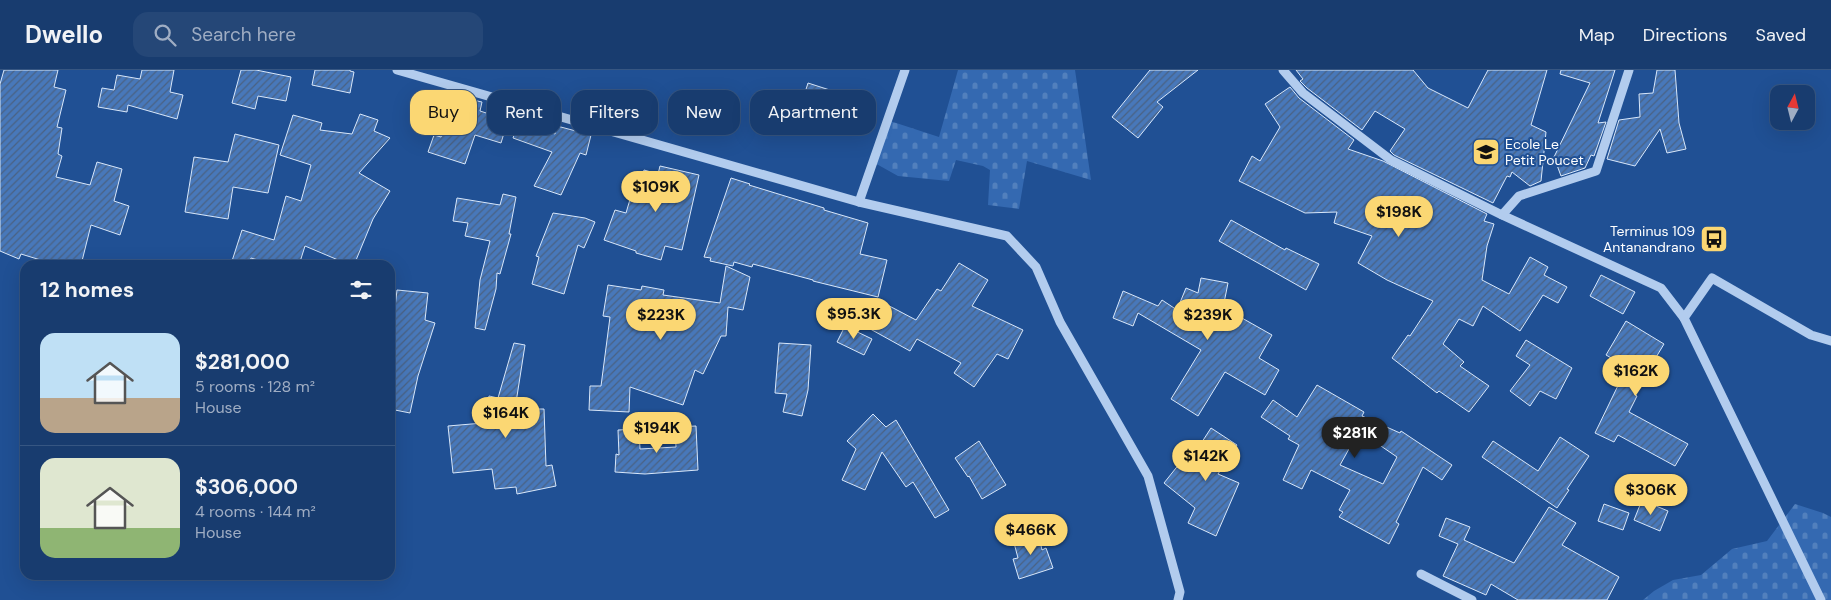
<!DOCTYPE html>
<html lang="en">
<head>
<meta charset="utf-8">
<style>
	body { margin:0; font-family:"DM Sans",sans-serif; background:#254777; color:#f1f3f6; height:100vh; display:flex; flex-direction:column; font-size:19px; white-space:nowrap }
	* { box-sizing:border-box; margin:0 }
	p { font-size:16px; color:#9fadc3 }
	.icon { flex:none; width:28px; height:28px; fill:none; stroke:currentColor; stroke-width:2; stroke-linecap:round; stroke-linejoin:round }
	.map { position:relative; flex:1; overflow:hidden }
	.panel { position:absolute; left:20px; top:190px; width:375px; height:320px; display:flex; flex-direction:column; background:#183c6f; border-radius:15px; box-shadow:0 5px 20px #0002,0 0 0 1px #365682 }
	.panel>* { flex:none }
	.hud { position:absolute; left:410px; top:20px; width:475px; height:45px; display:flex; gap:10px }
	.needle { width:32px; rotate:7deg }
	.tools { position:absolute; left:1770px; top:15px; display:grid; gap:10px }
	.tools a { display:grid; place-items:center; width:45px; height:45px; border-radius:10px; background:#183c6f; box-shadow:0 5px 20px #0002,0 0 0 1px #365682; font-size:25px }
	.price { position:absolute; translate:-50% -42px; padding:0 11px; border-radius:18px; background:#fbd773; color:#111; font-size:16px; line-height:32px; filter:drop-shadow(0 1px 2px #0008) }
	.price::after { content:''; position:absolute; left:50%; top:30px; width:15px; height:11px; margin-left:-8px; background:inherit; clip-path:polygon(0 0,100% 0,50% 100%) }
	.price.on { background:#222; color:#fff }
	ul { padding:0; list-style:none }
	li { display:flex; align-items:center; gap:15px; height:125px; padding:0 20px }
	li+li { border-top:1px solid #365682 }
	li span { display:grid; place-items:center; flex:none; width:140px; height:100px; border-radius:15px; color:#555 }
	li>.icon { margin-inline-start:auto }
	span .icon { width:60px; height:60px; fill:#fffc; stroke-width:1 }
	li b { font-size:21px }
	h2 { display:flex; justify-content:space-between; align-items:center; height:60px; padding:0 20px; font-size:21px }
	.chip { padding:0 18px; border-radius:15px; background:#183c6f; box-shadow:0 5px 20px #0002,0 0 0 1px #365682; font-size:18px; line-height:45px }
	.chip.on { background:#fbd773; color:#111 }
	header { display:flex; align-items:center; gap:30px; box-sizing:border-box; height:70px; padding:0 25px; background:#183c6f; border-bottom:1px solid #365682 }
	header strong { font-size:24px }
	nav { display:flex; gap:28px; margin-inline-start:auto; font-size:18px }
	.search { width:350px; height:45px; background:#254777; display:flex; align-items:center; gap:12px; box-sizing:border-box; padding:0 18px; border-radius:15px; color:#9fadc3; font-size:19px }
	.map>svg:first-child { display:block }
	.cemetery { fill:url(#cemetery-stones) }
	.building { fill:url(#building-hatch); stroke:#d8e7fa; fill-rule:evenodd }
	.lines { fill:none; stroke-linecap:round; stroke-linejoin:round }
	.minor { stroke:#b2ccee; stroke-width:9 }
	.labels { text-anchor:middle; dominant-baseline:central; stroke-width:4; stroke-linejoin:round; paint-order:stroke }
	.poi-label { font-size:14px; fill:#fff; stroke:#205094; text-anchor:start }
</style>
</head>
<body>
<header>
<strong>Dwello</strong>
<div class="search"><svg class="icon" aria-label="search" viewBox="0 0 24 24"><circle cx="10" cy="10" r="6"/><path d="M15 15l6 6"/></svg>Search here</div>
<nav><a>Map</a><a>Directions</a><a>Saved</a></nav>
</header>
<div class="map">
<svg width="1831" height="530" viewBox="0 0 1831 530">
	<defs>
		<pattern id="cemetery-stones" width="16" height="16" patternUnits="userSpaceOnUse" patternTransform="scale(1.25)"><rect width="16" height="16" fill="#3469b1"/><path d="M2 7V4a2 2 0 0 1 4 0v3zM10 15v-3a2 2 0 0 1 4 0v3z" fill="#5280bd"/></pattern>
		<pattern id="building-hatch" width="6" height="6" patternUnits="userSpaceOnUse" patternTransform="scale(1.25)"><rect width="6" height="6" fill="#4878ba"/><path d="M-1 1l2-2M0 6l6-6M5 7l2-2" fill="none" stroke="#4a6283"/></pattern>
	</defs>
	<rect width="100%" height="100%" fill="#205094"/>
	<g class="cemetery">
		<polygon points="958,0 1075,0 1091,110 1027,91 1019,139 988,135 990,100 983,96 956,90 949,111 898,106 873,92 887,50 939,67"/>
		<polygon points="1795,434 1823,443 1831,447 1831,530 1643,530 1654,521 1673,510 1701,505 1732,479 1767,471"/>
	</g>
	<g class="building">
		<polygon points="4,0 58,0 54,17 66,20 57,57 62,58 58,84 62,86 56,107 90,115 97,92 122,99 114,131 129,136 120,165 91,155 81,195 57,195 21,184 19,189 0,181 0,14"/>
		<polygon points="142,0 174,0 170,22 183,25 177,49 128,35 127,42 98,37 102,18 114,20 117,5 140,9"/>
		<polygon points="241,0 256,0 291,7 286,31 258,26 255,39 232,33"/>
		<polygon points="315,0 350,0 350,1 354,2 350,23 312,15"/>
		<polygon points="1150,0 1198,0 1157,32 1163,37 1138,68 1112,47"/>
		<polygon points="1296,0 1413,0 1428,18 1468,38 1488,0 1547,0 1531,55 1546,62 1541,111 1530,116 1512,102 1510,107 1507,106 1493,133 1394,85 1390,81 1405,59 1375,41 1362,60 1307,18 1300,11 1303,9"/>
		<polygon points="1561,0 1615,0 1598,53 1606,52 1594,86 1591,85 1585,98 1561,106 1554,87 1590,13 1560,4"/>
		<polygon points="1657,0 1675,0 1679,53 1686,79 1667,83 1660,59 1635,96 1607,89 1619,50 1640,47 1639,24 1653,23"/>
		<polygon points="808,13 836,22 830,41 824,39 819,64 800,60 805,33 802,32"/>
		<polygon points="1290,17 1299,28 1354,70 1348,79 1383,91 1487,144 1484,151 1494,154 1487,176 1482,210 1509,224 1530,187 1548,197 1544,205 1567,217 1558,233 1543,225 1520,261 1483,236 1473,256 1459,249 1443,274 1464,292 1460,296 1489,316 1469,342 1439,321 1437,323 1392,288 1408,265 1410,266 1433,231 1387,210 1358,193 1372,166 1334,153 1337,142 1305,143 1239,111 1252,86 1260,91 1280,57 1265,34"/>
		<polygon points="464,28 482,32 480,41 508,50 501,73 475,65 465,94 428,82 434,65 441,67 451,40 460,43"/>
		<polygon points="360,44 378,50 374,61 390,68 359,103 390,121 373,149 354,195 350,195 305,176 299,195 275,195 251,188 249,195 232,191 242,160 274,170 286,126 301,131 311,95 280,85 293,45 322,53 320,60 352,64"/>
		<polygon points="519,51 555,64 557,56 591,65 586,85 580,83 561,125 534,116 552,82 513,68"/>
		<polygon points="235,64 279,75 268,123 233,117 228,149 185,142 194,87 228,92"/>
		<polygon points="660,96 699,105 682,180 665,176 661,190 636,183 636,181 604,170 615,140 626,143 636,109 641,110 644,100 658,104"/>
		<polygon points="731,108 750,114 749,115 824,138 824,140 868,153 860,184 887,190 878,227 813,211 813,210 753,194 752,197 734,192 733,196 710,191 711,188 704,187"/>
		<polygon points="503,124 516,127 509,164 511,164 500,204 497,203 496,219 485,260 475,258 480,210 490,171 465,166 468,153 453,151 457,128 500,135"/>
		<polygon points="553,143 585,148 595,152 584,178 578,175 564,224 532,214 539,187 536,186"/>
		<polygon points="1231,150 1285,180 1286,178 1319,194 1306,220 1219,171"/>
		<polygon points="959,193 988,210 972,236 1023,260 1008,289 997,284 974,317 954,303 961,293 917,269 910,281 863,255 878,230 916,250 937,219 941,221"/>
		<polygon points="726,196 750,207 743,240 728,237 726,266 721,266 703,304 695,300 683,335 630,317 629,342 589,340 590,316 601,316 610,247 603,246 608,215 641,220 642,216 664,220 663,225 720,233"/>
		<polygon points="1601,205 1635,222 1623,244 1590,226"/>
		<polygon points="1201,208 1228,213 1224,233 1228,234 1226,239 1272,265 1259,288 1279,300 1265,325 1225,302 1198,346 1171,329 1201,280 1138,243 1133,256 1113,248 1123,221 1158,236 1162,230 1177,240 1186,218 1198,223"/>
		<polygon points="397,220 428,223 425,250 435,253 418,306 410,343 390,339 390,262 392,263"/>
		<polygon points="1626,251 1664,274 1634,324 1637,326 1629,342 1688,374 1675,396 1618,365 1614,372 1595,363 1627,297 1606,285"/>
		<polygon points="845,256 872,269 864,285 837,272"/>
		<polygon points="1526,270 1572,298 1556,329 1540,321 1530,336 1510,321 1530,295 1516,286"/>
		<polygon points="514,273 525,275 515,339 544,339 546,396 552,395 556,416 517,424 516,417 495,419 492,399 453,403 448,356 483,353 489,326 498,328"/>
		<polygon points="779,273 811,275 808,320 802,346 783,342 787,324 775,323"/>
		<path d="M1317,315l47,27 -2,4 38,17 1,-2 51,34 -10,15 -19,-13 -27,55 3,2 -10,20 -50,-27 4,-5 -4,-2 11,-20 -39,-20 -9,19 -19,-9 16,-35 -11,-6 2,-3 -29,-19 12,-17 24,17zM1359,361l38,26 -14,27 -43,-19z"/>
		<polygon points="873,344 886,357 896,350 949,440 935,448 913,412 906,417 882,382 865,420 842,410 856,379 847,371"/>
		<polygon points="696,356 698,400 645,404 615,402 616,384 619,385 618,360 639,359 640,379 676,377 675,357"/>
		<polygon points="1211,358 1237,375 1218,404 1239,413 1216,466 1188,453 1195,438 1164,413 1184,388 1189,392"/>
		<polygon points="1560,367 1589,386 1567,419 1569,420 1557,438 1482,387 1493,371 1538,401"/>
		<polygon points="979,371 1006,415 982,429 969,406 968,407 955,388"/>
		<polygon points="1642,430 1668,441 1660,461 1634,450"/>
		<polygon points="1604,434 1629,443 1623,460 1598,451"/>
		<polygon points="1549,437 1576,453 1562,475 1619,507 1607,530 1518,530 1491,514 1486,525 1443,506 1458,474 1439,466 1446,448 1470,457 1464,470 1514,493"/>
		<polygon points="1038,462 1042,480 1046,478 1053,498 1019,509 1013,489 1018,488 1013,469"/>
	</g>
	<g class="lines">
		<g class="minor">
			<polyline points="397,0 859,132 1007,166 1036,197 1060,252 1148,406 1180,522 1178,530"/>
			<polyline points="1283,0 1303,23 1391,90 1502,145 1661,218 1684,248 1821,530"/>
			<polyline points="859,132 905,0"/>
			<polyline points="1502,145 1519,126 1596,101 1629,0"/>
			<polyline points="1684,248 1712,208 1811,265 1831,271"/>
			<polyline points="1421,504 1472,530"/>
		</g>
	</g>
	<defs>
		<g id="school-square" transform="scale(1.4375)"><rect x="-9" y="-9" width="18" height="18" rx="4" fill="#fbd773" stroke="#205094"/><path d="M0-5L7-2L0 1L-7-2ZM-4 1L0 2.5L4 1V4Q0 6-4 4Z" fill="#111"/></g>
		<g id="bus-square" transform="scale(1.4375)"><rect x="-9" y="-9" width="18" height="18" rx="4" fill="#fbd773" stroke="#205094"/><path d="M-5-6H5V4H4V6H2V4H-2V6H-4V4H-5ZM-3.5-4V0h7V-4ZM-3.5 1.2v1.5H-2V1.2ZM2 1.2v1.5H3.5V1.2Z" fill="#111"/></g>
	</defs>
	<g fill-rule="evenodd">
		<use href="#school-square" x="1486" y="82"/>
		<use href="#bus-square" x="1714" y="169"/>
	</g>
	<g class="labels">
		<g class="poi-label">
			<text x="1505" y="74">Ecole Le<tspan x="1505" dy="16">Petit Poucet</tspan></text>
			<text x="1695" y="161" text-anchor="end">Terminus 109<tspan x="1695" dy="16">Antanandrano</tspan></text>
		</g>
	</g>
</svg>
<div class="tools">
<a><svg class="needle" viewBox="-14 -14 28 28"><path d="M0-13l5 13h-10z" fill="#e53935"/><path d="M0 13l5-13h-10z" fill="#9fadc3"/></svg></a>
</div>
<b class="price" style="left:656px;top:143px">$109K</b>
<b class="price" style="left:1399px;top:168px">$198K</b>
<b class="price" style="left:854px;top:270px">$95.3K</b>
<b class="price" style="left:661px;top:271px">$223K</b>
<b class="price" style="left:1208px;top:271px">$239K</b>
<b class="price" style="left:1636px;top:327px">$162K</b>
<b class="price" style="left:506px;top:369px">$164K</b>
<b class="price" style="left:657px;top:384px">$194K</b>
<b class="price on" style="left:1355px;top:389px">$281K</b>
<b class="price" style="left:1206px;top:412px">$142K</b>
<b class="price" style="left:1651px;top:446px">$306K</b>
<b class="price" style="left:1031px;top:486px">$466K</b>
<div class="hud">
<a class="chip on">Buy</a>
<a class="chip">Rent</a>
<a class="chip">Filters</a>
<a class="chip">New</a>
<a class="chip">Apartment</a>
</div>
<section class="panel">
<h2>12 homes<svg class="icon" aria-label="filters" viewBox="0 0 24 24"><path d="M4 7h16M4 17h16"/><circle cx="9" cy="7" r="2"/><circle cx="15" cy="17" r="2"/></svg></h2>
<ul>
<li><span style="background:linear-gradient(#bfe0f5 65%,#b9a48a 0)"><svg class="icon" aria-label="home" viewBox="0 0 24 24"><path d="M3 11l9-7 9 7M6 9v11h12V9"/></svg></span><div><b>$281,000</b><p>5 rooms · 128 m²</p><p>House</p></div></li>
<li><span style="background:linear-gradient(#dfe7d0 70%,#8fb573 0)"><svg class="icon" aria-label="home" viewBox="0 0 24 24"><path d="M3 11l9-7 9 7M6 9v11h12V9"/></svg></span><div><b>$306,000</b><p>4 rooms · 144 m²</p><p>House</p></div></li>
</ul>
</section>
</div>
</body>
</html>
